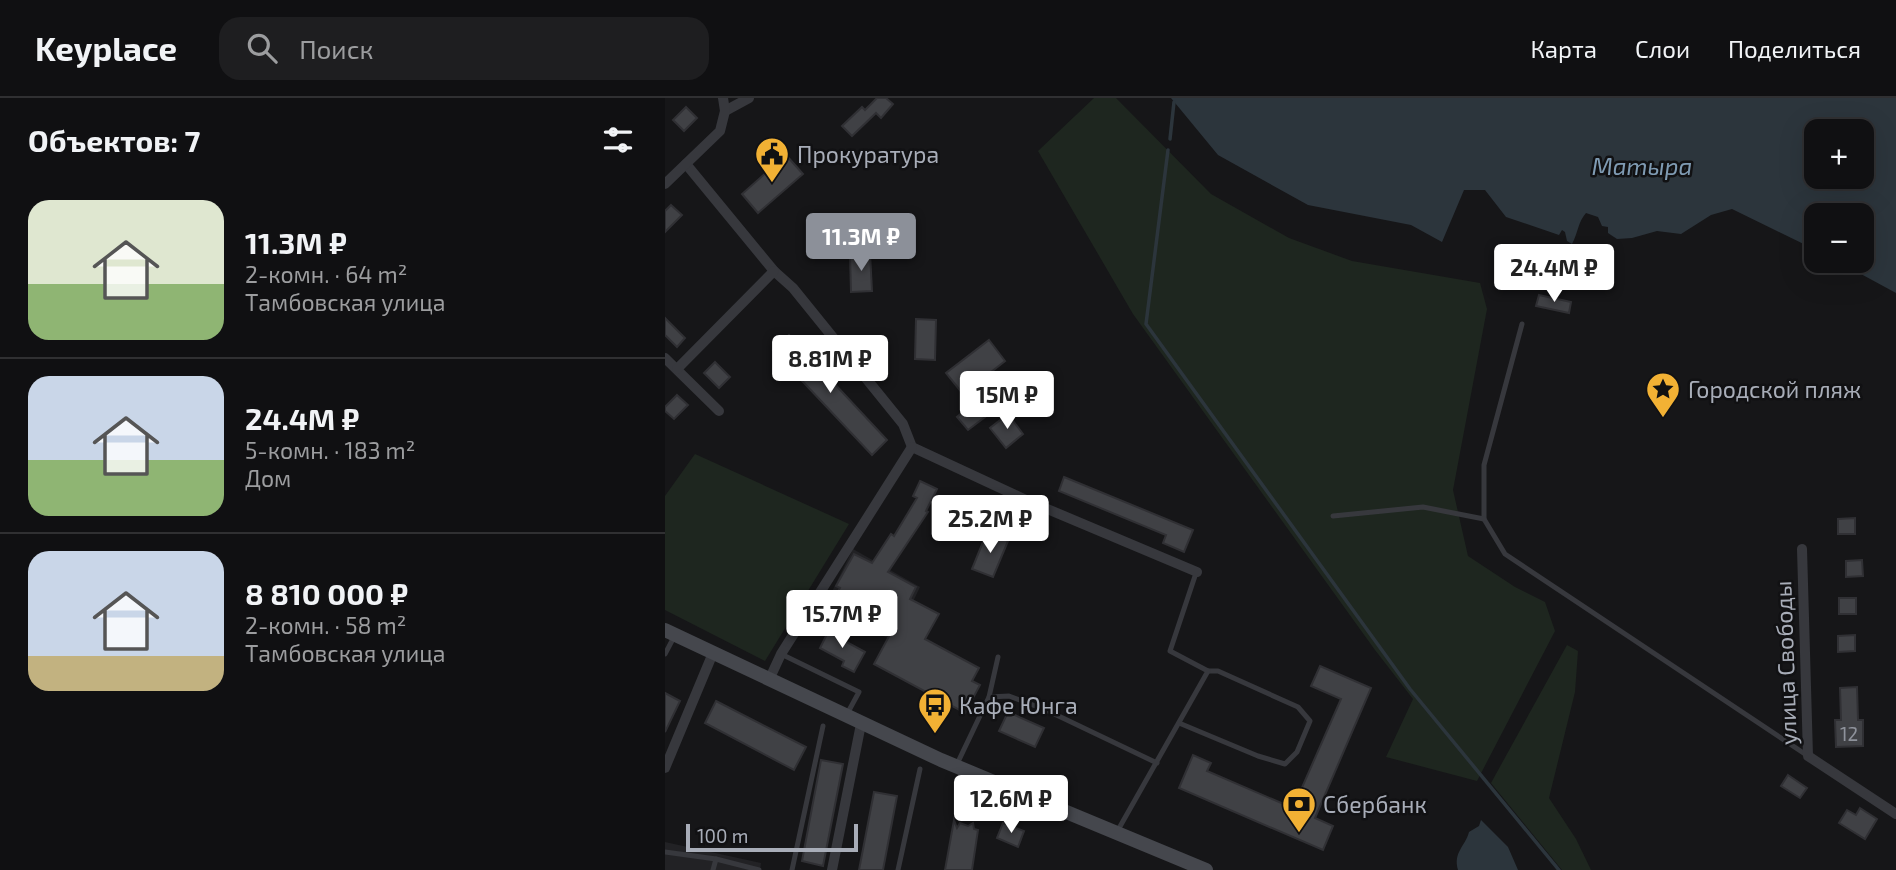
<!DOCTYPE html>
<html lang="ru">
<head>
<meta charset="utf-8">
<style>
	body { margin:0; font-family:"Exo 2",sans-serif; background:#1e1e20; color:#f1f3f6; height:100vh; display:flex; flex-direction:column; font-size:26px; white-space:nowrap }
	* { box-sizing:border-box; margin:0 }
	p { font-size:23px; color:#9c9d9f }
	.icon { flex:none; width:38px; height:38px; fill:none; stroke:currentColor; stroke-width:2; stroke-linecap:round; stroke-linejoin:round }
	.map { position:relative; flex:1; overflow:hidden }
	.details { display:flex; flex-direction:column; background:#101012; width:665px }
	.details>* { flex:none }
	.buttons { position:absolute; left:1139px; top:21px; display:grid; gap:14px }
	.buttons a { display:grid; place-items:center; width:70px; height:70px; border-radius:14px; background:#101012; box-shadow:0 7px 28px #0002,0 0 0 2px #303032; font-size:35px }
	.scale { position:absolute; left:21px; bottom:18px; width:172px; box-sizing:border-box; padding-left:7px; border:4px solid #a8adb8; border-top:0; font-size:19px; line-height:24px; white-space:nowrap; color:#a8adb8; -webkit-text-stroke:5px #111113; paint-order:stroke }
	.price { position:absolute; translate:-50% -60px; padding:0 16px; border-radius:7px; background:#fff; color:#222; font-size:23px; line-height:46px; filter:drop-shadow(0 2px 4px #0008) }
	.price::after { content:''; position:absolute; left:50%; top:42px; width:21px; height:16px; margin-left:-10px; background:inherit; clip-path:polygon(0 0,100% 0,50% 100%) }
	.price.selected { background:#8c9099; color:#fff }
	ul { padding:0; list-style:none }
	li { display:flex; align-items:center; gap:21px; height:175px; padding:0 28px }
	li+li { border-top:2px solid #303032 }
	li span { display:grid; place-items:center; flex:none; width:196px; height:140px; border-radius:21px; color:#555 }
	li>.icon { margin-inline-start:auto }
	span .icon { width:84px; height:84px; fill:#fffc; stroke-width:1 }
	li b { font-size:30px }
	h2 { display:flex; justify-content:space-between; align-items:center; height:84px; padding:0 28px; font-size:30px }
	header { display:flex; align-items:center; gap:42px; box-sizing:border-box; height:98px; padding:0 35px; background:#101012; border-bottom:2px solid #303032 }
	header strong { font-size:33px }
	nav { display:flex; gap:38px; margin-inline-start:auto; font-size:24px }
	.search { width:490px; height:63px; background:#1e1e20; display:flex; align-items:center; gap:18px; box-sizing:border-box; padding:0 24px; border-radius:21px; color:#9c9d9f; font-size:26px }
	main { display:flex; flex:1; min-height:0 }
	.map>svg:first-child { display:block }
	.built { fill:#222225 }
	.green { fill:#1e261f }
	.water { fill:#2c353c; fill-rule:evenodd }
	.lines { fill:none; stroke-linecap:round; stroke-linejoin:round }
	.stream { stroke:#2c353c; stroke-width:3.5 }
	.building { fill:#404145; stroke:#303034; stroke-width:2 }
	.lane { stroke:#37383d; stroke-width:5 }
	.street { stroke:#37383d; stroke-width:10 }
	.secondary { stroke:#45474d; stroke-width:14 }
	.labels { text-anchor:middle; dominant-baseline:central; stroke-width:5; stroke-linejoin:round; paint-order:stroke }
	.number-label { font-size:19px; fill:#8e929b }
	.poi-label { font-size:23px; fill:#a8adb8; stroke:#111113; text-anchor:start }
	.street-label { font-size:23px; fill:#a8adb8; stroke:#111113 }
	.water-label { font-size:24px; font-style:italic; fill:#7f9bb3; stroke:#111113 }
</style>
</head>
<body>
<header>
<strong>Keyplace</strong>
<div class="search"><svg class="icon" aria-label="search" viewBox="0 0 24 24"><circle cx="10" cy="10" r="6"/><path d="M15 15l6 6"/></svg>Поиск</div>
<nav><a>Карта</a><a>Слои</a><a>Поделиться</a></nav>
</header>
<main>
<section class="details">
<h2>Объектов: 7<svg class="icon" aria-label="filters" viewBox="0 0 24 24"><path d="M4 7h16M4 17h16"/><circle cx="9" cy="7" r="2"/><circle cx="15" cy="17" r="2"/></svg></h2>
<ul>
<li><span style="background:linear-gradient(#dfe7d0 60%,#8fb573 0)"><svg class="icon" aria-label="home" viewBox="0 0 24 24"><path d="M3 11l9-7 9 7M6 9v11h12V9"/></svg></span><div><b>11.3M ₽</b><p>2-комн. · 64 m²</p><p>Тамбовская улица</p></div></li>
<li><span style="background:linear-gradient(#c9d6e8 60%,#8fb573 0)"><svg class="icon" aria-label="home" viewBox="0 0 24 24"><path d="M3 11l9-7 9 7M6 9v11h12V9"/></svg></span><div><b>24.4M ₽</b><p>5-комн. · 183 m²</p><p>Дом</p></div></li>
<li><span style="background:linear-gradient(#c9d6e8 75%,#c2b280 0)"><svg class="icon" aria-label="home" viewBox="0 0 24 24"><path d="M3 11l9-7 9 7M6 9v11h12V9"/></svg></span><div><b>8 810 000 ₽</b><p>2-комн. · 58 m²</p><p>Тамбовская улица</p></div></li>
</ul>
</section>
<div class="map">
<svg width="1231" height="772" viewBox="0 0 1231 772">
	<rect width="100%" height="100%" fill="#161618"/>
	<g class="built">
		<polygon points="188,451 255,489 229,543 159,510"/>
		<polygon points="0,744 96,765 95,772 0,772"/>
	</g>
	<g class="green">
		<polygon points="429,0 451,0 546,96 624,140 687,163 815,185 822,211 788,392 803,458 850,489 880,504 890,533 812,683 721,659 748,601 710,552 468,216 373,53"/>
		<polygon points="30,356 184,426 100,563 0,512 0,398"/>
		<polygon points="902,547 913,553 910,594 884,700 911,741 926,772 897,772 826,685"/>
	</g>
	<g class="water">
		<path d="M506,0h725v195l-59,-32h25v-46h-45l-1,35 -84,-41 -21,6 -30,19 -24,-3 -25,7 -15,1 -9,-6v-6l-6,-1 -4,-9 -12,-4c-8,9 -8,20 -14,31l-5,-3 -2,-9 -3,-2 -3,5 -53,-18 -21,-27h-21l-22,52 -31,-17 -103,-20 -90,-50zM1152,33h45v46h-45z"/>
		<path d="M816,722l27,27 10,23h-60c-5,-18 7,-23 11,-38l10,-6z"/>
	</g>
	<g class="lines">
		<g class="stream">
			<polyline points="505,41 509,4"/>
			<polyline points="503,52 481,226 745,591 894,772"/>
		</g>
	</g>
	<g class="building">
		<polygon points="212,0 221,0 228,6 216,20 211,15 187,38 177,28 197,9 200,12"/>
		<polygon points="21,9 32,20 19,33 8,22"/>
		<polygon points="121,57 138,76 93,115 77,96"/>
		<polygon points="6,107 17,117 0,134 0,113"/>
		<polygon points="205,155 207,193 186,194 185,156"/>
		<polygon points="874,197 906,204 904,215 871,208"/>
		<polygon points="0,220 20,240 12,249 0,237"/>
		<polygon points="251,221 271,222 270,262 250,261"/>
		<polygon points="124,237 222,342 207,357 108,252"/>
		<polygon points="324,242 340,263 298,296 281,275"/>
		<polygon points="50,264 65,279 54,290 39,275"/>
		<polygon points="12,297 23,307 9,321 0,313 0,309"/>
		<polygon points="309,305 320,319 303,332 292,319"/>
		<polygon points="343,316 358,336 341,350 325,330"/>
		<polygon points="399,379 528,432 519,454 498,445 501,437 394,393"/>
		<polygon points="255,383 272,391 261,413 263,414 223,474 251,489 245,501 274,516 260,541 314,570 307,583 315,587 300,615 209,566 229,529 170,499 175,490 171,488 189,456 207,465 226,436 229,438 252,400 248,398"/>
		<polygon points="1190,420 1190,436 1173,436 1173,421"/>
		<polygon points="322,434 343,443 328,479 307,471"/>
		<polygon points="1197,462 1198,478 1181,479 1181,463"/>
		<rect x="1174" y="500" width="17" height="16"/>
		<polygon points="165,530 179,537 176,541 200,554 189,574 177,568 179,563 155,550"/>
		<polygon points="1190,537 1190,553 1173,554 1173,538"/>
		<polygon points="655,568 706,590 650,720 668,728 658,752 514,690 528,657 546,665 542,673 628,710 676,601 646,588"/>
		<polygon points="1192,589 1193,622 1198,622 1198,648 1171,649 1170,622 1176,622 1175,590"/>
		<polygon points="0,595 15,603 0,634"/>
		<polygon points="51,603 141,649 129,672 40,625"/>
		<polygon points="343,614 379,630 370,649 334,633"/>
		<polygon points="156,662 178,666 158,768 137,763"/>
		<polygon points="1123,677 1142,690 1135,700 1116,688"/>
		<polygon points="209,694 232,698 218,772 194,772"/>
		<polygon points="1195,710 1212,721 1200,741 1174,725 1182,712 1191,717"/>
		<polygon points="289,722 292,730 295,725 303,728 308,725 309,731 313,732 307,772 280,772"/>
		<polygon points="338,725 359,733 353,749 332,740"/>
	</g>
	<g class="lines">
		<g class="lane">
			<polyline points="857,226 819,367 819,421 840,456 1143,658"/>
			<polyline points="668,418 758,409 819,421"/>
			<polyline points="0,556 10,537"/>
			<polyline points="116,556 194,594 182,616"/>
			<polyline points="324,599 344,598 381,612 492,665"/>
			<polyline points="514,625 593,658 620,666 632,654 645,623 633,609 553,573 543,573"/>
			<polyline points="292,666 324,599 333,559"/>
			<polyline points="453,732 543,573 505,553 531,475"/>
			<polyline points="0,754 51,761"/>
			<polyline points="48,772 51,761 94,772"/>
			<polyline points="127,772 158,628"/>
			<polyline points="233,772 255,671"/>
		</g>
		<g class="street">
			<polyline points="60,13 84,0"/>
			<polyline points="21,66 109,173 128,190 238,326 247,349 361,402 532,474"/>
			<polyline points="0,86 55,33 60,13 58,0"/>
			<polyline points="0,260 54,313"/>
			<polyline points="12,271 109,173"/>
			<polyline points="1137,451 1143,658 1231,716"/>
			<polyline points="104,582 116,556 247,349"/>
			<polyline points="0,670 48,555"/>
			<polyline points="167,772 196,626"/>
		</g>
		<polyline class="secondary" points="0,532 276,662 541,772"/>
	</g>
	<defs>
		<g id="civic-pin" transform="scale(1.75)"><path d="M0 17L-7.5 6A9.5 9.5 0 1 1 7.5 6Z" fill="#f2b134" stroke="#111113"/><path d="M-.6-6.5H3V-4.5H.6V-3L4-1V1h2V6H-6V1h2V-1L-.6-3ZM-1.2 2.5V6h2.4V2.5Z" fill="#111"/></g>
		<g id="sight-pin" transform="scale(1.75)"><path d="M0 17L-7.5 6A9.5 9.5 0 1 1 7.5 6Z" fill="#f2b134" stroke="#111113"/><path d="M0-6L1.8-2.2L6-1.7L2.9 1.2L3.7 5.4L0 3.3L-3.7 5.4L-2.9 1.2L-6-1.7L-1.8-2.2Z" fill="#111"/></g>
		<g id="bus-pin" transform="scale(1.75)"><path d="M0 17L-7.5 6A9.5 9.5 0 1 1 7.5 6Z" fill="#f2b134" stroke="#111113"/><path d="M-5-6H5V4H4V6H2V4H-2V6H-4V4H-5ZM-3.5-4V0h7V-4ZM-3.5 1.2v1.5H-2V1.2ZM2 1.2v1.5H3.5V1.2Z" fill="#111"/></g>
		<g id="bank-pin" transform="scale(1.75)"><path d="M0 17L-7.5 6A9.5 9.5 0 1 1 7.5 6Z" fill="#f2b134" stroke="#111113"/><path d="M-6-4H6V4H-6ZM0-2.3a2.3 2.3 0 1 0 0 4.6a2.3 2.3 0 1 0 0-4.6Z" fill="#111"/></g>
	</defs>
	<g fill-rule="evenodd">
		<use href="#civic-pin" x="107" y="56"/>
		<use href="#sight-pin" x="998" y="291"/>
		<use href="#bus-pin" x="270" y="607"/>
		<use href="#bank-pin" x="634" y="706"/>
	</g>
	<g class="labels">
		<g class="number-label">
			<text x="1184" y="635">12</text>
		</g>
		<g class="poi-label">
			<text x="132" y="56">Прокуратура</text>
			<text x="1023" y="291">Городской пляж</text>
			<text x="294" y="607">Кафе Юнга</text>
			<text x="658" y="706">Сбербанк</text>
		</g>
		<g class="street-label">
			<text transform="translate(1120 565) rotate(-92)">улица Свободы</text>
		</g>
		<g class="water-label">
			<text x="977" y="67">Матыра</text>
		</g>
	</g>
</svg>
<div class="buttons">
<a>+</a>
<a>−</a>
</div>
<div class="scale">100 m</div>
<b class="price selected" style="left:196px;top:175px">11.3M ₽</b>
<b class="price" style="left:889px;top:206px">24.4M ₽</b>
<b class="price" style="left:165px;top:297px">8.81M ₽</b>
<b class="price" style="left:342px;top:333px">15M ₽</b>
<b class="price" style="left:325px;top:457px">25.2M ₽</b>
<b class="price" style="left:177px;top:552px">15.7M ₽</b>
<b class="price" style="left:346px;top:737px">12.6M ₽</b>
</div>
</main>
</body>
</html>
